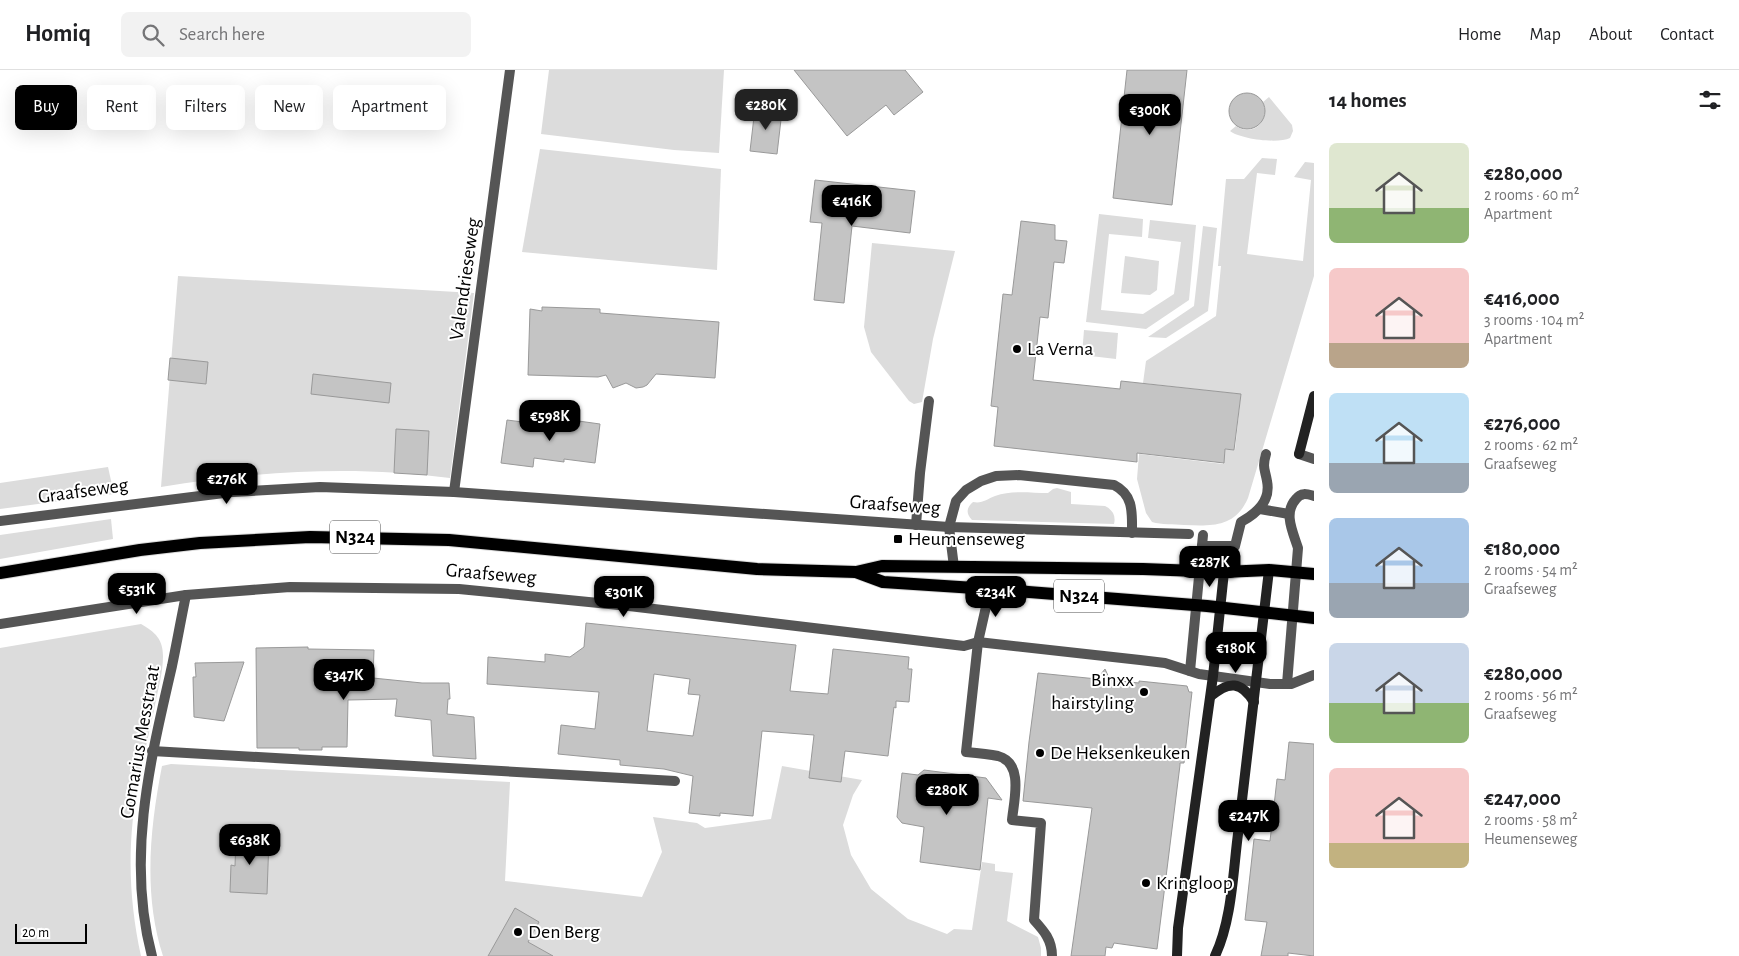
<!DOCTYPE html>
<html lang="en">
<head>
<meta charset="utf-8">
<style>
	body { margin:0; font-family:"Alegreya Sans",sans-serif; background:#f2f2f2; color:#202124; height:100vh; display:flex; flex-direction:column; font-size:19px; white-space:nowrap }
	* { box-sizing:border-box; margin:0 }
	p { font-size:16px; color:#757577 }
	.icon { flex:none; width:28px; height:28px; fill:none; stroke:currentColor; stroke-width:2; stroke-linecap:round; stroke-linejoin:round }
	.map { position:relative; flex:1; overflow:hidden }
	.sheet { display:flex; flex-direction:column; background:#fff; width:425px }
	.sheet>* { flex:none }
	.banner { position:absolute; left:15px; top:15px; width:475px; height:45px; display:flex; gap:10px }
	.scale { position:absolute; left:15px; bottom:12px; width:72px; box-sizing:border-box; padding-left:5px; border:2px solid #000; border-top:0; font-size:14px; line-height:18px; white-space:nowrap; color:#000; -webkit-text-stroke:4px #fff; paint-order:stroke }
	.price { position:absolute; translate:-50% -42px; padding:0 11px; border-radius:10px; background:#000; color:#fff; font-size:16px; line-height:32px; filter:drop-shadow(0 1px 2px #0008) }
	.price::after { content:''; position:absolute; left:50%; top:30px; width:15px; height:11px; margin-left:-8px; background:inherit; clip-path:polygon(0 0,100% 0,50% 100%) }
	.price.current { background:#222; color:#fff }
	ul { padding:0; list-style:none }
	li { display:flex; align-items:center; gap:15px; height:125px; padding:0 15px }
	li span { display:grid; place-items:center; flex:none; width:140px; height:100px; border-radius:8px; color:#555 }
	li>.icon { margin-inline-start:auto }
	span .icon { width:60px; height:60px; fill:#fffc; stroke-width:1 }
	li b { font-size:21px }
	h2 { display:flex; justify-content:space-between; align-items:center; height:60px; padding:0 15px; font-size:21px }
	.pill { padding:0 18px; border-radius:8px; background:#fff; box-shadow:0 5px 20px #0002; font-size:18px; line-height:45px }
	.pill.current { background:#000; color:#fff }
	header { display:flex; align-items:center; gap:30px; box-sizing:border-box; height:70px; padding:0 25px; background:#fff; border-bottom:1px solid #e0e0e0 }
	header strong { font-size:24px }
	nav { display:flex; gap:28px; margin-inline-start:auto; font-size:18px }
	.search { width:350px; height:45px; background:#f2f2f2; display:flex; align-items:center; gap:12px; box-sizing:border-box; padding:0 18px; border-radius:8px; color:#757577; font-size:19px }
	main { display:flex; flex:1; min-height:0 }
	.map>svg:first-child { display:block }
	.green { fill:#dcdcdc }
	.building { fill:#c4c4c4; stroke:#999; fill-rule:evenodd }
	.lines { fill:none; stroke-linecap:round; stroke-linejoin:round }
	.primary-casing { stroke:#dbdbdb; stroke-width:14 }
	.lane { stroke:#555; stroke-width:10 }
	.street { stroke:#555; stroke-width:10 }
	.secondary { stroke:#222; stroke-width:10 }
	.primary { stroke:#000; stroke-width:12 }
	.poi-dot { fill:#000; stroke:#fff; stroke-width:2 }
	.labels { text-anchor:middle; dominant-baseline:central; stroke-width:4; stroke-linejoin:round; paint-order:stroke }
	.shield { fill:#fff; stroke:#4c4c4c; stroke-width:1 }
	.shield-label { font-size:19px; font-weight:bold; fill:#000 }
	.street-label { font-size:20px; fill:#000; stroke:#fff }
	.poi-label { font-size:20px; fill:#000; stroke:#fff; text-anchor:start }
</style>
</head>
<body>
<header>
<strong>Homiq</strong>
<div class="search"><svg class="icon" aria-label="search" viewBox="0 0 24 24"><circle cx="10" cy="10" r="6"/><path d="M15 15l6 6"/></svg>Search here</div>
<nav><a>Home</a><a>Map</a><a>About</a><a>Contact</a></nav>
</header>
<main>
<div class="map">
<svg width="1314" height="886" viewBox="0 0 1314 886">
	<rect width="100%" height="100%" fill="#fff"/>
	<g class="green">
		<polygon points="549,0 724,0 719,83 674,80 541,64"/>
		<path d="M1269,27l23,28 1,6 -3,7c-12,6 -50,1 -60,-7l6,-5c17,12 35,-6 27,-24z"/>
		<polygon points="540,79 721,99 717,200 522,182"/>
		<path d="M1262,88l15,1 -2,16 -18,-2 -10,81 56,7 8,-81 -17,-3 11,-15 9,1v113l-66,222c-13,30 -37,28 -64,27 -11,-1 -22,0 -32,-3l-6,-9 -9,-34 2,-25 84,10 2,-14h10l6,-56 -98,-11 3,-22 70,-45 5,-50h-3l8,-87h18z"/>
		<polygon points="1099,144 1143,149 1142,167 1109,164 1101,240 1143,244 1174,224 1181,172 1148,168 1150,150 1196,155 1189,230 1146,259 1086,252"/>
		<polygon points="1203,156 1217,158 1208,241 1166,268 1148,267 1194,236"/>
		<polygon points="872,173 955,181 933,269 922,332 914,334 909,331 871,282 864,257"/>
		<polygon points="1125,186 1159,191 1157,220 1150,225 1121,223"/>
		<path d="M178,206l296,17 -24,185c-95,-13 -195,-7 -289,9z"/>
		<polygon points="1084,260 1118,263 1116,289 1082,285"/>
		<polygon points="108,397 114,424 0,439 0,413"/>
		<path d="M1057,418l14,4v12l34,2c8,4 11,10 9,18l-142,-4c-6,-6 -6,-12 1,-18 9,2 14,-3 22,-6 17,-6 35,-3 53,-3l5,-4z"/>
		<polygon points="111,449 113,469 0,489 0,465"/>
		<path d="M141,554c14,8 22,15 22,32 0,17 -5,33 -8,49 -5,25 -11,49 -16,74 -12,61 -11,117 2,177h-141v-308z"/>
		<path d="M171,694l339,18 -5,99 137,16 20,-45 -9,-35 44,6 8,5 66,-9 11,-53 80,14 -9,15 -10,30 8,30 20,34 37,30 39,15 7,-5 18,1 10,-68 13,2v7l18,2 -6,48 31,16 3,11v8h-878c-20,-62 -13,-128 -1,-190z"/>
	</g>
	<g class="building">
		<polygon points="794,0 905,0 923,22 894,45 886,35 847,66"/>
		<polygon points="1127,0 1187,0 1172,135 1113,128"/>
		<circle cx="1247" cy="41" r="18"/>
		<polygon points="755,38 782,41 777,84 750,81"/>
		<polygon points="815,110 915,121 910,163 852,156 844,233 814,230 822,153 810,152"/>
		<polygon points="1021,151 1055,155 1055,170 1067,171 1064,193 1054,192 1048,248 1040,247 1033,310 1120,319 1121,311 1241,324 1234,380 1225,379 1224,393 1137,383 1137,392 994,376 998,337 991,336 1003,224 1012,225"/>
		<polygon points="542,237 600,239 600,243 719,252 715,308 656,304 647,315 643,317 636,318 626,313 613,318 606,305 598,307 528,305 530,239 542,241"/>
		<polygon points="170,288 208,292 206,314 168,310"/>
		<polygon points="313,304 391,313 389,333 311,324"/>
		<polygon points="564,349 600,354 595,393 564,389 564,392 534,388 533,397 501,393 507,350 562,357"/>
		<polygon points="396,359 429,361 427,405 394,403"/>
		<path d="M586,553l210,22 -6,46 38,3 5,-45 76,8 -1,12h4l-3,33 -13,-1v7l-2,-1 -6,49 -43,-5 -4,31 -32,-4 5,-43 -52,-4 -9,85 -33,-3v3l-31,-3 4,-37 -29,-7 -44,-4v-5l-62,-6 3,-29 34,4 4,-37 -112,-8 1,-27 57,5v-8l25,3 14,-10zM654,604l36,5 -2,15 12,1 -7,41 -46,-5z"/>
		<polygon points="308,577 308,579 374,580 373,608 422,613 449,613 450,629 448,629 447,644 474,647 476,689 433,686 431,650 395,646 397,629 348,630 347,677 322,677 322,680 299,680 299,678 257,678 256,578"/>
		<polygon points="244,592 224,651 194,647 193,607 196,607 195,593"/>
		<polygon points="1105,599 1110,610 1139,613 1139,611 1187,616 1189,622 1192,622 1190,639 1184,693 1180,693 1180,695 1157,879 1114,873 1112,878 1106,877 1105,886 1071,886 1092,738 1023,731 1029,672 1038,603 1097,609"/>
		<polygon points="1289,672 1314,674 1314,886 1288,883 1288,886 1261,886 1267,852 1245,850 1254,769 1270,771 1277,709 1285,710"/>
		<polygon points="924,700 986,708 1002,730 988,728 980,800 920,792 924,757 902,753 897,747 902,703 918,705"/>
		<polygon points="236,766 269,768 267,824 230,822 231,795 235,796"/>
		<polygon points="515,838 539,852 528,872 553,886 488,886"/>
	</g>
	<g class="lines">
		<g class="primary-casing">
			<g id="primary">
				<polyline points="856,502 883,512 990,519 1207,536 1314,548"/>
				<polyline points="0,503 140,480 200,473 310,467 449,470 757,499 856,502 882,496 1143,499 1224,502 1269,500 1314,504"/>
			</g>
		</g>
		<g class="lane">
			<polyline points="916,455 920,403 929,331"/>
			<path d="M949,457l7,-26 10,-11 15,-9 15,-5 23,-1 95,10c20,10 18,28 18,48"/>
			<path d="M978,572l-12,110c11,1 22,2 32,4 26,7 16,44 14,64l29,3 -7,97c10,11 18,20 18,36"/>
			<polyline points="152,681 675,711"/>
		</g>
		<g class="street">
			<polyline points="1299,384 1314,389"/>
			<polyline points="454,422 510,0"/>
			<polyline points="1260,439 1289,444"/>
			<polyline points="0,451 232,422 320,417 454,422 949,457 1189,464"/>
			<polyline points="949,457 954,497"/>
			<path d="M1202,476h33l6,-24c16,-9 30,-21 26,-41 -2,-12 -5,-13 -1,-27"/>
			<polyline points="0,554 186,525 290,517 459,519 629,536 964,576 978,572 1140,590 1165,593 1199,604 1270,614 1291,614 1314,605"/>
			<polyline points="978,572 990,519"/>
			<polyline points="1190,601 1203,465"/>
			<path d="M1287,614l11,-136c-5,-16 -15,-35 -2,-49 5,-7 11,-5 18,-3"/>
			<path d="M152,886c-26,-97 -2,-195 20,-290 5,-24 9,-47 14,-71"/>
		</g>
		<g class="secondary">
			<polyline points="1299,384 1314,326"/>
			<path d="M1211,626c18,-15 30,-15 43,6"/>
			<polyline points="1177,886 1178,858 1213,606 1224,502"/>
			<path d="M1215,886c17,-36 18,-84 23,-122 11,-88 21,-176 31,-264"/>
		</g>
		<use href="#primary" class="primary"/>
	</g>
	<g class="poi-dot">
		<circle cx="1017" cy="279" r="5"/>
		<rect x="893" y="464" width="10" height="10" rx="2.5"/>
		<circle cx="1144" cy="622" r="5"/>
		<circle cx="1040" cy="683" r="5"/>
		<circle cx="1146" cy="813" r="5"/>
		<circle cx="518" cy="862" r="5"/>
	</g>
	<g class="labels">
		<g class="shield">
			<rect x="330" y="450.5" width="50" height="33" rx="4"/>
			<rect x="1054" y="509.5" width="50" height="33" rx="4"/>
		</g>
		<g class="shield-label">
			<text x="355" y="467">N324</text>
			<text x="1079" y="526">N324</text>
		</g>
		<g class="street-label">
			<text transform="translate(465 209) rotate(-82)">Valendrieseweg</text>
			<text transform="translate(83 421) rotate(-8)">Graafseweg</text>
			<text transform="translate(895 435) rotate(4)">Graafseweg</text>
			<text transform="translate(491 504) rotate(5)">Graafseweg</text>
			<text transform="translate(140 672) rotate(-80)">Gomarius Messtraat</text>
		</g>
		<g class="poi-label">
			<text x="1027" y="279">La Verna</text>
			<text x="908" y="469">Heumenseweg</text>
			<text x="1134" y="610" text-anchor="end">Binxx<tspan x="1134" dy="23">hairstyling</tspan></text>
			<text x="1050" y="683">De Heksenkeuken</text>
			<text x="1156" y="813">Kringloop</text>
			<text x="528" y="862">Den Berg</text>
		</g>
	</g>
</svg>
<div class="scale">20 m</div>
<b class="price current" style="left:766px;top:61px">€280K</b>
<b class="price" style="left:1150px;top:66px">€300K</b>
<b class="price" style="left:852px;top:157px">€416K</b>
<b class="price" style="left:550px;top:372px">€598K</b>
<b class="price" style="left:227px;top:435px">€276K</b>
<b class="price" style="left:1210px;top:518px">€287K</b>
<b class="price" style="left:137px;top:545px">€531K</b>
<b class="price" style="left:624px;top:548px">€301K</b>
<b class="price" style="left:996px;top:548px">€234K</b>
<b class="price" style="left:1236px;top:604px">€180K</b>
<b class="price" style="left:344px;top:631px">€347K</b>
<b class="price" style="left:947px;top:746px">€280K</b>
<b class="price" style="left:1249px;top:772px">€247K</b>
<b class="price" style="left:250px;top:796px">€638K</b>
<div class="banner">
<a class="pill current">Buy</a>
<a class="pill">Rent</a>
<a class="pill">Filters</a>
<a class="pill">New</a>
<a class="pill">Apartment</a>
</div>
</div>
<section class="sheet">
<h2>14 homes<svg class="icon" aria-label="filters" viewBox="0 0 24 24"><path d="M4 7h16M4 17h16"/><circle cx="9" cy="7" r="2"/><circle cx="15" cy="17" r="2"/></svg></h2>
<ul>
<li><span style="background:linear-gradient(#dfe7d0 65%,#8fb573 0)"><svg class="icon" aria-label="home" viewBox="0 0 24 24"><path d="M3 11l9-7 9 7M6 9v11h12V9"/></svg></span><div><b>€280,000</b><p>2 rooms · 60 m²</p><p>Apartment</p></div></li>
<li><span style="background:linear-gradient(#f6c9c9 75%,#b9a48a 0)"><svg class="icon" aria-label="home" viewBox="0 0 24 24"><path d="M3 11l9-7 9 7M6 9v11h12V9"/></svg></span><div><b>€416,000</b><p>3 rooms · 104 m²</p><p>Apartment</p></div></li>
<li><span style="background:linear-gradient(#bfe0f5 70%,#9aa5b1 0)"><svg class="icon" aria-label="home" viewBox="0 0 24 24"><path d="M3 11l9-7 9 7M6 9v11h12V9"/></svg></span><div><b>€276,000</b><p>2 rooms · 62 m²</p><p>Graafseweg</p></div></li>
<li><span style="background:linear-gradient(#a9c7e8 65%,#9aa5b1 0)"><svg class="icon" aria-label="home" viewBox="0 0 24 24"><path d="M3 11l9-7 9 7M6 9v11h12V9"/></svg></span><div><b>€180,000</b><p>2 rooms · 54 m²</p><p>Graafseweg</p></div></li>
<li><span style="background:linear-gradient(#c9d6e8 60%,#8fb573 0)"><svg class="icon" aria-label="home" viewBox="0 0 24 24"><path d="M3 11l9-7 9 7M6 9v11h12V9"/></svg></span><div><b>€280,000</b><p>2 rooms · 56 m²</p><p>Graafseweg</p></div></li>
<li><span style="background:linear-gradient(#f6c9c9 75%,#c2b280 0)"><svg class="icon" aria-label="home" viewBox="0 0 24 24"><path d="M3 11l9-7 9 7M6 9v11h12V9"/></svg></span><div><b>€247,000</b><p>2 rooms · 58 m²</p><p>Heumenseweg</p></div></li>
</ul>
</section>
</main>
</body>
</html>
